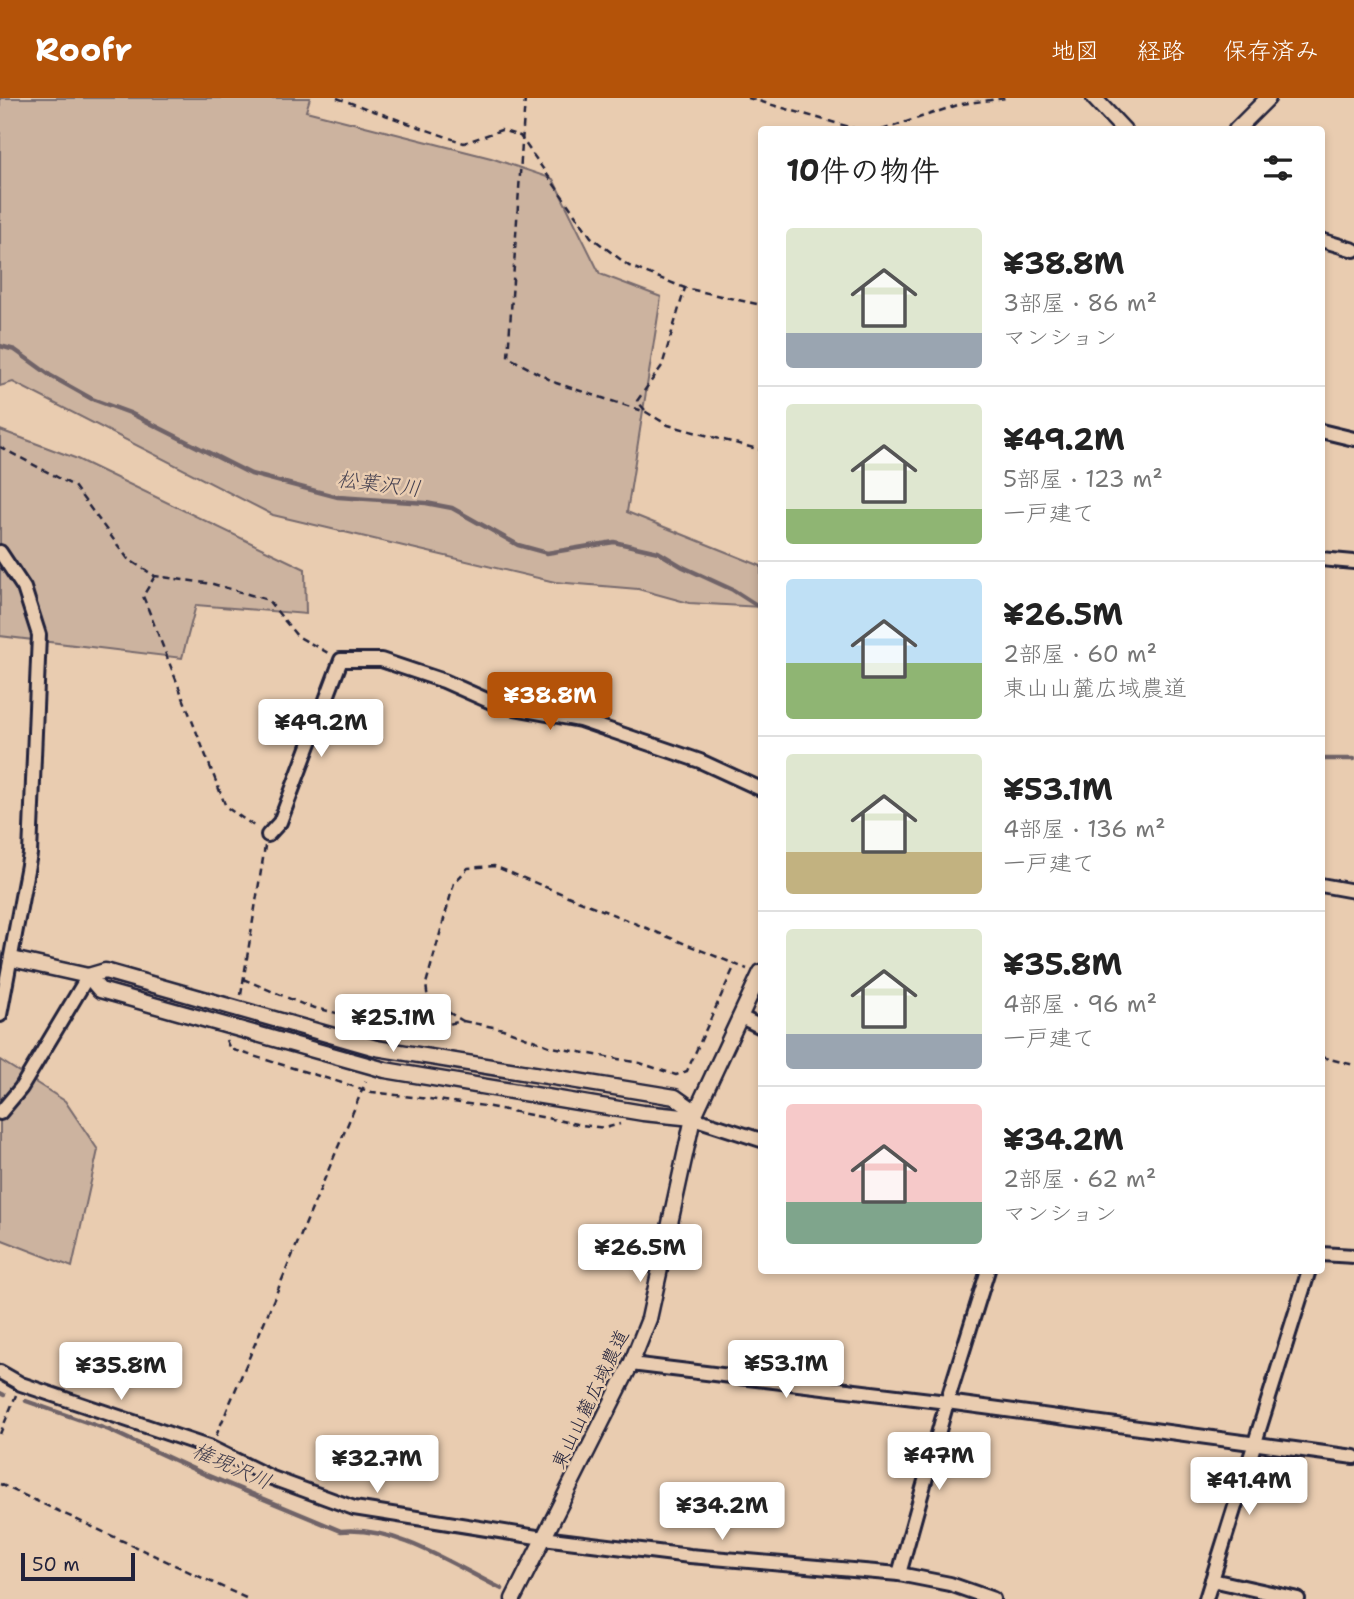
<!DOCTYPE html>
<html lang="ja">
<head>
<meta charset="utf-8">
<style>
	body { margin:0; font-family:"Shantell Sans","Klee One",sans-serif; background:#f2f2f2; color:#222; height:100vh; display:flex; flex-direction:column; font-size:26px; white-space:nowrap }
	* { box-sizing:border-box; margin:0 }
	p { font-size:23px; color:#767676 }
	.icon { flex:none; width:38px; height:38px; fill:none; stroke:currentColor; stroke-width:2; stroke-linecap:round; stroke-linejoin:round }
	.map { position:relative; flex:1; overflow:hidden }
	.drawer { position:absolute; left:758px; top:28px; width:567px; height:1148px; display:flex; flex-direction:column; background:#fff; border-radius:7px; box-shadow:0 4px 10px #0003 }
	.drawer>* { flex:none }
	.scale { position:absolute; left:21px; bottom:18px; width:114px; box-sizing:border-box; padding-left:7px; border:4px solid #22223b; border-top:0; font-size:19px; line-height:24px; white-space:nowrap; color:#22223b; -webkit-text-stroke:5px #e9ccb0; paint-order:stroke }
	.price { position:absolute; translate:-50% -60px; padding:0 16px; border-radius:7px; background:#fff; color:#222; font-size:23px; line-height:46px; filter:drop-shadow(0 2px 4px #0008) }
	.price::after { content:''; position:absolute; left:50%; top:42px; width:21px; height:16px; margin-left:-10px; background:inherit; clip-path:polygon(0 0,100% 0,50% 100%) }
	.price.on { background:#b45309; color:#fff }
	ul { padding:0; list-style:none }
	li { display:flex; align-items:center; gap:21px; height:175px; padding:0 28px }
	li+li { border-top:2px solid #e0e0e0 }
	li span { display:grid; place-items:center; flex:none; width:196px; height:140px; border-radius:7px; color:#555 }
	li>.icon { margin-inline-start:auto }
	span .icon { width:84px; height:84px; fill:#fffc; stroke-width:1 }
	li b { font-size:30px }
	h2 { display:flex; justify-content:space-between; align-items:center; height:84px; padding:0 28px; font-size:30px }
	header { display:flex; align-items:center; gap:42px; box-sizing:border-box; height:98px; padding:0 35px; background:#b45309; color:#fff }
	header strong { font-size:33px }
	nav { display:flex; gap:38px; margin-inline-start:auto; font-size:24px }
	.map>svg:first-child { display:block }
	.green { fill:#ccb39f; stroke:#776a6d; stroke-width:2 }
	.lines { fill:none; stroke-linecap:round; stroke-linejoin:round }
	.stream { stroke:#6f6468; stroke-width:4.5 }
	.minor-casing { stroke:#22223b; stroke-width:18 }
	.tertiary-casing { stroke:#22223b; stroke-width:19 }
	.path { stroke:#22223b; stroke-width:2.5; stroke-dasharray:7 5; stroke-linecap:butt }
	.minor { stroke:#e9ccb0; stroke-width:12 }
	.tertiary { stroke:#e9ccb0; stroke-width:14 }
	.labels { text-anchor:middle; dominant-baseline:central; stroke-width:5; stroke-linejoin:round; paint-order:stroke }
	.street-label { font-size:19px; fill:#22223b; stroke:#e9ccb0 }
	.water-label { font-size:21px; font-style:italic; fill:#423e4e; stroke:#e9ccb0 }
</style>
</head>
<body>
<header>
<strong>Roofr</strong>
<nav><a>地図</a><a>経路</a><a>保存済み</a></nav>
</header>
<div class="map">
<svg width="1354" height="1501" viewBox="0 0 1354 1501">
	<rect width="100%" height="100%" fill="#e9ccb0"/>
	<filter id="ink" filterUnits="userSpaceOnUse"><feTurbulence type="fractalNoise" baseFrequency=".0143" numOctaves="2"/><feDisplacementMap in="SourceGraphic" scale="14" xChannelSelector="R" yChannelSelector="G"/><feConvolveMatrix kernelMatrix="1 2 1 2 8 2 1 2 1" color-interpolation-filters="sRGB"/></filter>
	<g filter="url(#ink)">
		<g class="green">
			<polygon points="0,0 310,0 306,13 491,60 553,81 600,176 661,199 627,414 761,468 761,509 689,505 638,491 555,484 273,417 13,284 0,288"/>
			<polygon points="0,332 75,360 305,471 306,516 196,507 182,560 0,538"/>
			<polygon points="0,962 65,1003 98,1052 72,1169 0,1141"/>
		</g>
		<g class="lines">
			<g class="stream">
				<polyline points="0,248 15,252 51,278 92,301 130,315 251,376 338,399 426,405 452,410 518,447 547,455 614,444 658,454 683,469 733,492 761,510"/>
				<polyline points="1321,661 1354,661"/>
				<polyline points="0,1295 4,1297"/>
				<path d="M26,1303l83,29 95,44 137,57c56,-5 112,34 161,58"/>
			</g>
			<g class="minor-casing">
				<g id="minor">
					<polyline points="1321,142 1354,152"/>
					<polyline points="1321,333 1354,341"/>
					<polyline points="0,454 24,490 39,537 30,756 0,917"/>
					<polyline points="1321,461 1354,464"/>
					<polyline points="268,737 280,724 341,562 381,562 444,583 498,607 580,622 700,663 761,691"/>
					<polyline points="1321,787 1354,793"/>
					<polyline points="741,919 761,929"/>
					<polyline points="0,1015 21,990 88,878"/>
					<polyline points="693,1020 761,1042"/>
					<polyline points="1321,1156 1354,1158"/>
					<polyline points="631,1266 947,1304 1354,1359"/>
					<polyline points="0,1274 21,1286 211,1350 272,1380 354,1410 543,1440 690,1458 899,1476 950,1486 993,1501"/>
					<polyline points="899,1476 947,1304 988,1172"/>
					<polyline points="1212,1482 1298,1501"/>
					<polyline points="1206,1501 1309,1172"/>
				</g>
			</g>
			<g class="tertiary-casing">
				<g id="tertiary">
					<polyline points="1094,0 1124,32"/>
					<polyline points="1236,32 1268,0"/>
					<polyline points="12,861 88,878 105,873 376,950 675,999 696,1014"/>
					<polyline points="88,878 100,892 385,972 643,1015 693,1020"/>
					<polyline points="513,1501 631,1266 649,1221 693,1020 761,874"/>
				</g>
			</g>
			<g class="path">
				<polyline points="337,0 464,45 501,32 520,38 591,139 629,168 685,190 761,207"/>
				<polyline points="525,0 508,259 556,285 646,314 668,327 761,352"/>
				<polyline points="748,0 860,32"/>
				<polyline points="882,32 961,6 1006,0"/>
				<polyline points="645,312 637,303 662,268 685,190"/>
				<polyline points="0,349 74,388 128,461 155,478 213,486 268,502 297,538 330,556"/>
				<polyline points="155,478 143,498 226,709 257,730"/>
				<polyline points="243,881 307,908 413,933 463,923 428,902 426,886 454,785 468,770 494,768 747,871"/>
				<polyline points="241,897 265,748"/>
				<polyline points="463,923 503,931 552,949 640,965 676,977 687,973 735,867"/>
				<polyline points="226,942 230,951 372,994 485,1008 582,1027 605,1030 620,1026"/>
				<polyline points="1321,959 1354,967"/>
				<polyline points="0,1336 16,1297"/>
				<polyline points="216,1338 366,983"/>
				<polyline points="0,1386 248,1501"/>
			</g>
			<use href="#minor" class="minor"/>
			<use href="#tertiary" class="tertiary"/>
		</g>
	</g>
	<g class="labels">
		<g class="street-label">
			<text transform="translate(590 1301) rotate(-64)">東山山麓広域農道</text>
		</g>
		<g class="water-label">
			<text transform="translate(379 386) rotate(7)">松葉沢川</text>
			<text transform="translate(232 1368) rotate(24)">権現沢川</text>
		</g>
	</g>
</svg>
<div class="scale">50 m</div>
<b class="price on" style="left:550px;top:634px">¥38.8M</b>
<b class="price" style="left:321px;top:661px">¥49.2M</b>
<b class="price" style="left:393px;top:956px">¥25.1M</b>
<b class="price" style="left:640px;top:1186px">¥26.5M</b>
<b class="price" style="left:786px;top:1302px">¥53.1M</b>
<b class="price" style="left:121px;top:1304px">¥35.8M</b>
<b class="price" style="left:939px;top:1394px">¥47M</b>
<b class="price" style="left:377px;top:1397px">¥32.7M</b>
<b class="price" style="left:1249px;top:1419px">¥41.4M</b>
<b class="price" style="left:722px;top:1444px">¥34.2M</b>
<section class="drawer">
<h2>10件の物件<svg class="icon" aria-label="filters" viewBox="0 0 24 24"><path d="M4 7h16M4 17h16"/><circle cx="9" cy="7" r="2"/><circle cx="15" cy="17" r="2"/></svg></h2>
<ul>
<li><span style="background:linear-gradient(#dfe7d0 75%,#9aa5b1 0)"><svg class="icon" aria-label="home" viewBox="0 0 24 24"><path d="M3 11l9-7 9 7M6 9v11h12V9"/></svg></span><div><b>¥38.8M</b><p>3部屋 · 86 m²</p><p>マンション</p></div></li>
<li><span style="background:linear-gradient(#dfe7d0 75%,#8fb573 0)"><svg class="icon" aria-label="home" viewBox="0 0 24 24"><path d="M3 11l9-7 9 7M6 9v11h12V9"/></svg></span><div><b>¥49.2M</b><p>5部屋 · 123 m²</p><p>一戸建て</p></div></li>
<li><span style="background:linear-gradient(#bfe0f5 60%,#8fb573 0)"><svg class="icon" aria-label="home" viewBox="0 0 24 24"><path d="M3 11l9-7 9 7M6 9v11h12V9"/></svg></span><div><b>¥26.5M</b><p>2部屋 · 60 m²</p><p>東山山麓広域農道</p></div></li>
<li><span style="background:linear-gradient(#dfe7d0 70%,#c2b280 0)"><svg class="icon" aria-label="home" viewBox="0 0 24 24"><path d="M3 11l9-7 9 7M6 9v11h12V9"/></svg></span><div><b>¥53.1M</b><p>4部屋 · 136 m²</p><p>一戸建て</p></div></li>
<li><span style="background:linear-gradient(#dfe7d0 75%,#9aa5b1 0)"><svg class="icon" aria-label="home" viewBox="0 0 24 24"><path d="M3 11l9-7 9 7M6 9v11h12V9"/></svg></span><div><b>¥35.8M</b><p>4部屋 · 96 m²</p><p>一戸建て</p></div></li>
<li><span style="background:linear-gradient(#f6c9c9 70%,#7fa58c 0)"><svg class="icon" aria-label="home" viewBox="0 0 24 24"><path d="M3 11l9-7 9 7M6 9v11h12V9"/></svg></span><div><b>¥34.2M</b><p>2部屋 · 62 m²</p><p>マンション</p></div></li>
</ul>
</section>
</div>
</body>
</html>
